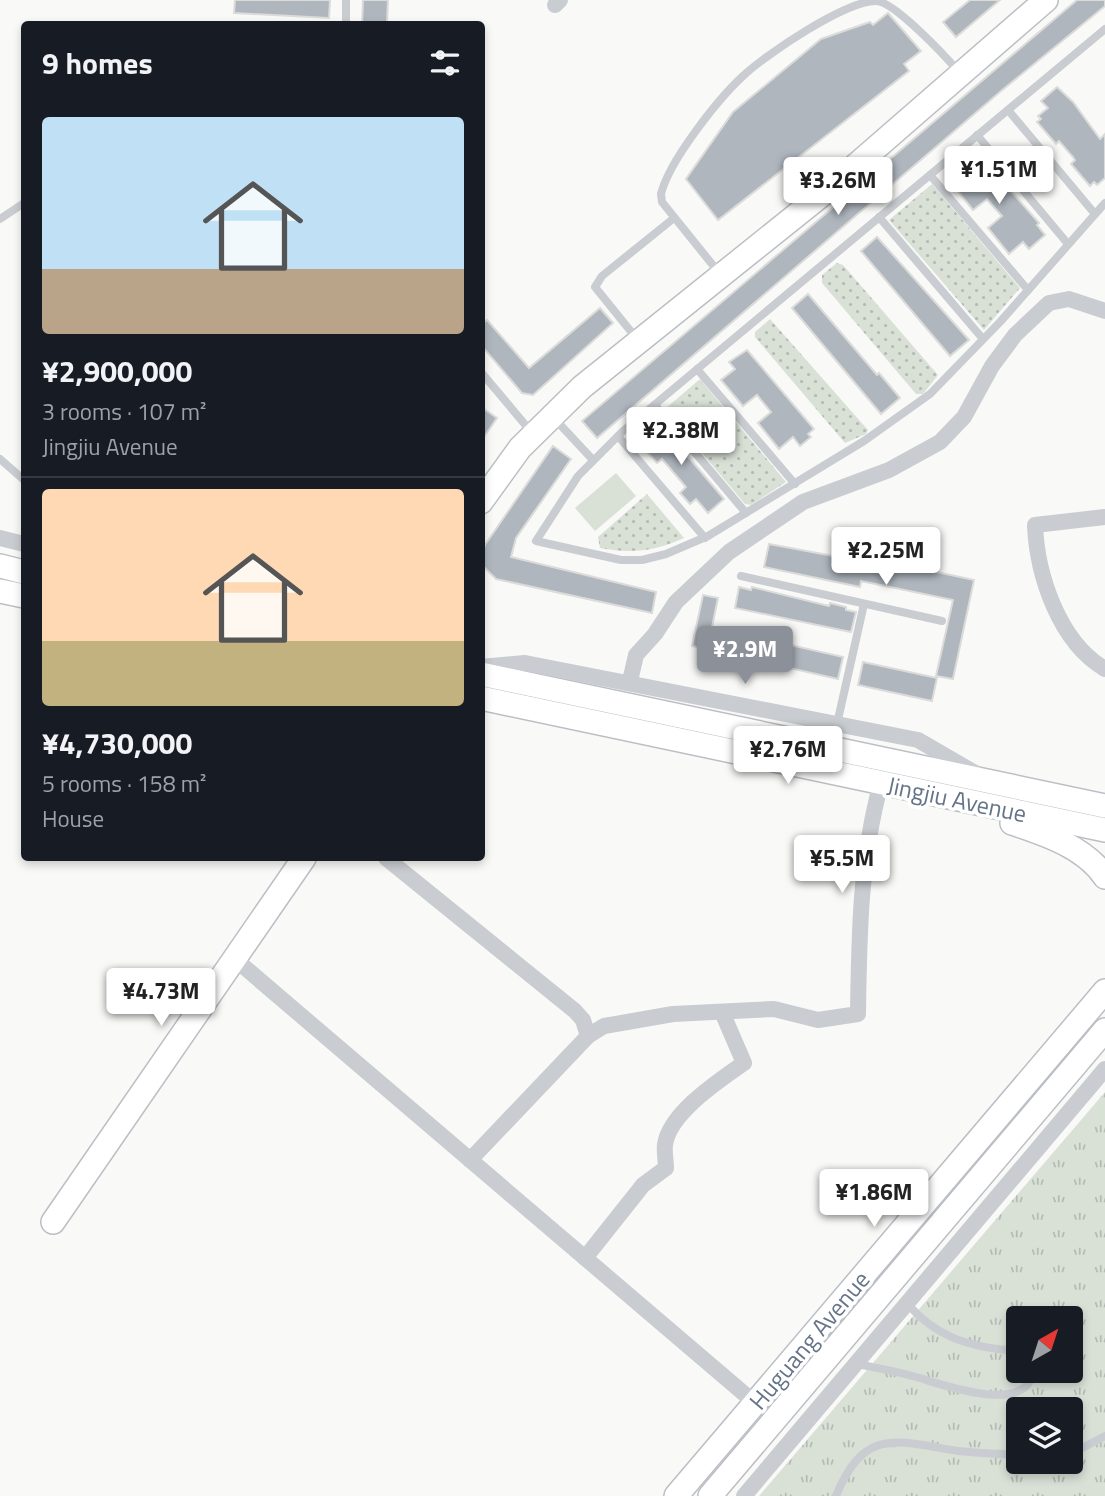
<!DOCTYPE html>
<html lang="en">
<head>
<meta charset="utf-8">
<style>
	body { margin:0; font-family:"Titillium Web",sans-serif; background:#242831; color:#f1f3f6; height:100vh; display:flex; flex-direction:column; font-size:26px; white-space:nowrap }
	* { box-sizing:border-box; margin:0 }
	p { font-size:23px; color:#9ea1a6 }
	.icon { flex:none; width:38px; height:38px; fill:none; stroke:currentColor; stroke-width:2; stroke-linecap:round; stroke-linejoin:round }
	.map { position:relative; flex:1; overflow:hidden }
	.panel { position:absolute; left:21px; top:21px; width:464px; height:840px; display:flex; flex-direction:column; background:#171b24; border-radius:7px; box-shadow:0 4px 10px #0003 }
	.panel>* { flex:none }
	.needle { width:46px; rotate:39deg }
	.controls { position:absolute; left:1006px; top:1306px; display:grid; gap:14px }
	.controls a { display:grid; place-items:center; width:77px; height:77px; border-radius:7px; background:#171b24; box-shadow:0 4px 10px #0003; font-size:35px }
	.price { position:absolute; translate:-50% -60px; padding:0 16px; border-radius:7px; background:#fff; color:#222; font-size:23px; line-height:46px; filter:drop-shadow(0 2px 4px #0008) }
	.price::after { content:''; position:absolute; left:50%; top:42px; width:21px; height:16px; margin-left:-10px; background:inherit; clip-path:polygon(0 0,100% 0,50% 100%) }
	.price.active { background:#8c9099; color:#fff }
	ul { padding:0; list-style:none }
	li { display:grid; align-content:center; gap:14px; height:371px; padding:0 21px }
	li+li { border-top:2px solid #363941 }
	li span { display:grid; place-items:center; height:217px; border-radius:7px; color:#555 }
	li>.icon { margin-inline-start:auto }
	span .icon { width:126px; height:126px; fill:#fffc; stroke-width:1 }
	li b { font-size:30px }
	h2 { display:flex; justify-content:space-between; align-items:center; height:84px; padding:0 21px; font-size:30px }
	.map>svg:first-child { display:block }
	.grass { fill:url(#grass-dots) }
	.park { fill:url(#park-tufts); fill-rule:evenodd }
	.pitch { fill:#d9e1d7 }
	.building { fill:#afb6be; stroke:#dbdbd9; stroke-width:2 }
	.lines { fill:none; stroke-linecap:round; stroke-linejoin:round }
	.secondary-casing { stroke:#bbbfc5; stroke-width:26 }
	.lane { stroke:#c9ccd0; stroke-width:8 }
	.street { stroke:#c9ccd0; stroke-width:16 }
	.secondary { stroke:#fff; stroke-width:23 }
	.labels { text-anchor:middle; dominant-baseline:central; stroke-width:7; stroke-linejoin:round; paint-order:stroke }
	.street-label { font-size:24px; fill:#667489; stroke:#fff }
</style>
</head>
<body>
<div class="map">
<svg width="1105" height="1496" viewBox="0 0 1105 1496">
	<defs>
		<pattern id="grass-dots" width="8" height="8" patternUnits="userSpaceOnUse" patternTransform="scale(1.75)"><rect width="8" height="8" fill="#d9e1d7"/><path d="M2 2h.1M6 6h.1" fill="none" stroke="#b4bbb4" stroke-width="1.8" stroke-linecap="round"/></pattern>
		<pattern id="park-tufts" width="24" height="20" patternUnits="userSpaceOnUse" patternTransform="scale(1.75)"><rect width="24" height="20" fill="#d9e1d7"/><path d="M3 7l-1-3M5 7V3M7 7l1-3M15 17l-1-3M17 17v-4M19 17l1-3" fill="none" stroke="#b4bbb4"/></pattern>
	</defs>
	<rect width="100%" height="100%" fill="#f9f9f7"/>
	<g class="grass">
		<polygon points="932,184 1020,288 984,330 889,220"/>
		<polygon points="837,263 843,265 938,375 923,394 916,394 822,283 822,275"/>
		<polygon points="770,319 868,430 866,434 845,443 755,337 755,332"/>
		<polygon points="700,379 786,482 751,505 745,504 665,409"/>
		<path d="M647,494l37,44c-28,13 -53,16 -84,10l-2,-11z"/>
	</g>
	<path class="park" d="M1105,1092v404h-346zM1018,1318h53v52h-53zM1018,1409h53v52h-53z"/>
	<polygon class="pitch" points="616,473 636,496 595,531 575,508"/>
	<g class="building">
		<polygon points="235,0 330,0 329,18 234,13"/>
		<polygon points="363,0 388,0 387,24 362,24"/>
		<polygon points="970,0 1000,0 956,37 943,22"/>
		<polygon points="1077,0 1105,0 1105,6 1001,91 597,438 582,421"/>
		<polygon points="888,13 921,51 904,64 909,71 718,220 686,179 733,112 821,39 870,22 873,25"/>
		<polygon points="1057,87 1073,102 1100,139 1105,134 1105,178 1097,185 1094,182 1090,186 1071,164 1075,160 1073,157 1059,141 1056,144 1037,122 1041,119 1038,116 1048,108 1041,101"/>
		<polygon points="978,154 1039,223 1037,225 1045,235 1029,249 1023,242 1009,254 988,228 1002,216 987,199 973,210 952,184 966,173 962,168"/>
		<polygon points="877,237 969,340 950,356 861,251"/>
		<polygon points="808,294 877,375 879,373 900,398 881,414 792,308"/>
		<polygon points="600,308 613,323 533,395 522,393 481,345 481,325 487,320 529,368"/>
		<polygon points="747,350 814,429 808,434 811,437 800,446 793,437 779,449 758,423 771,412 757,395 743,406 721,380 735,369 729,362"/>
		<polygon points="481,407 497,418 481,441"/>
		<polygon points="657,420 724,499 708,513 696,499 690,504 680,493 686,487 662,459 657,463 647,452 652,448 640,434"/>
		<polygon points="553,446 571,459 516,538 511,557 656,592 652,613 496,579 484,567 482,555 485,545"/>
		<polygon points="769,544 871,563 872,558 974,580 953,679 936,676 953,600 861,581 860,587 764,567"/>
		<polygon points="739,587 751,590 752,587 829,606 830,603 846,607 846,610 856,612 851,632 735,608"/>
		<polygon points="703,595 718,598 712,627 843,657 838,679 692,646"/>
		<polygon points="863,662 937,678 932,701 858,685"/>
	</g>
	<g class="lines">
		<g class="secondary-casing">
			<g id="secondary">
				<polyline points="481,502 520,448 582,387 824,193 1046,0"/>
				<polyline points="0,566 24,572"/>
				<polyline points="0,591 24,596"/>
				<polyline points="481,674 1105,806"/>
				<polyline points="481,698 1105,830"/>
				<path d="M1012,823c33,11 73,24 93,54"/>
				<polyline points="53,1222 304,858"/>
				<polyline points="676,1496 1105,991"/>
				<polyline points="710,1496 1105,1030"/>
			</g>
		</g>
		<g class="lane">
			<polyline points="346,24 346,0"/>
			<polyline points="1105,29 623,431 578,476 536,541 621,560 642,560 666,554 708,536 864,441 930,394 1000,322 1105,203"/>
			<polyline points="1008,110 1095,214"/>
			<polyline points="977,135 1068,244"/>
			<polyline points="930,175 1028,290"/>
			<polyline points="879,217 983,339"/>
			<polyline points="0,219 24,203"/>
			<path d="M720,274l-58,-72 -1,-8c8,-33 57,-95 82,-118 22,-21 102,-75 133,-75 18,0 70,56 83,71"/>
			<polyline points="637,339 595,287 602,276 674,218"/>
			<polyline points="697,369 795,484"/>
			<polyline points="481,372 533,434"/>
			<polyline points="655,405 746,513"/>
			<polyline points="553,417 593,460"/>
			<polyline points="618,436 705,538"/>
			<polyline points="0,459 24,480"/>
			<polyline points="741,576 942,621"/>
			<polyline points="837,724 864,604"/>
			<path d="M907,1303c30,36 67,45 111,48"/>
			<path d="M857,1364c20,4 39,7 59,13 26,7 111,40 118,-7"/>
			<polyline points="1071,1454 1105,1436"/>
			<path d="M836,1496c29,-71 62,-54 123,-45 20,2 40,3 59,4"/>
		</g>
		<g class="street">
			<polyline points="555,5 560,0"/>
			<path d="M1105,517l-70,8c2,50 24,117 70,144"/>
			<polyline points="0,538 24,544"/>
			<polyline points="481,667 525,663 918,740 975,773"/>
			<polyline points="630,681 636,655 655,634 676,602 729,552 803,502 889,470 940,442 964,417 992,366 1015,335 1049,303 1069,299 1105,311"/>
			<polyline points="386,858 575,1011 583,1020 588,1036 470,1160"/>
			<polyline points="236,960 755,1403"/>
			<path d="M588,1036l16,-10 69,-12 101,-5 44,11 40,-6c1,-79 2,-155 23,-231"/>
			<path d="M585,1258l58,-73 23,-17c0,-7 -2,-16 -1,-23 4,-32 55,-65 79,-82l-22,-51"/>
			<polyline points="744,1496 1105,1069"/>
		</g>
		<use href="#secondary" class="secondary"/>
	</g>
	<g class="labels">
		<g class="street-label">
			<text transform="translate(957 799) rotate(12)">Jingjiu Avenue</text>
			<text transform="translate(809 1340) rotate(-50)">Huguang Avenue</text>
		</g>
	</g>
</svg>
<div class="controls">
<a><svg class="needle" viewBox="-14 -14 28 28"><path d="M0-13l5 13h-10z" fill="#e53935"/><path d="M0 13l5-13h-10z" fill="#9ea1a6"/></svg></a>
<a><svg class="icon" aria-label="layers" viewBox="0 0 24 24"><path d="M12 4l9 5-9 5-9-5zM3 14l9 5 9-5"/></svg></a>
</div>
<b class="price" style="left:999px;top:206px">¥1.51M</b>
<b class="price" style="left:838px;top:217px">¥3.26M</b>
<b class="price" style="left:681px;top:467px">¥2.38M</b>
<b class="price" style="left:886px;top:587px">¥2.25M</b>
<b class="price active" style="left:745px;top:686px">¥2.9M</b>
<b class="price" style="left:788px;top:786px">¥2.76M</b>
<b class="price" style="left:842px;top:895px">¥5.5M</b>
<b class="price" style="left:161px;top:1028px">¥4.73M</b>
<b class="price" style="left:874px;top:1229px">¥1.86M</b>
<section class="panel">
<h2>9 homes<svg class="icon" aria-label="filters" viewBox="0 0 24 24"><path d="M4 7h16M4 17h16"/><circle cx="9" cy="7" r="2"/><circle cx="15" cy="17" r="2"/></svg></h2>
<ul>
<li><span style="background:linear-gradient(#bfe0f5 70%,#b9a48a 0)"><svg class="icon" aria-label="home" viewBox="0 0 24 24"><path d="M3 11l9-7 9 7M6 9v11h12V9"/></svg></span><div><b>¥2,900,000</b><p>3 rooms · 107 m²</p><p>Jingjiu Avenue</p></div></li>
<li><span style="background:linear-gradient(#ffd9b3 70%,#c2b280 0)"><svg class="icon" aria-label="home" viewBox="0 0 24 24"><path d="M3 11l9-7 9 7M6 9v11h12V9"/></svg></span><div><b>¥4,730,000</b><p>5 rooms · 158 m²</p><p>House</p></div></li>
</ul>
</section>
</div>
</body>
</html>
